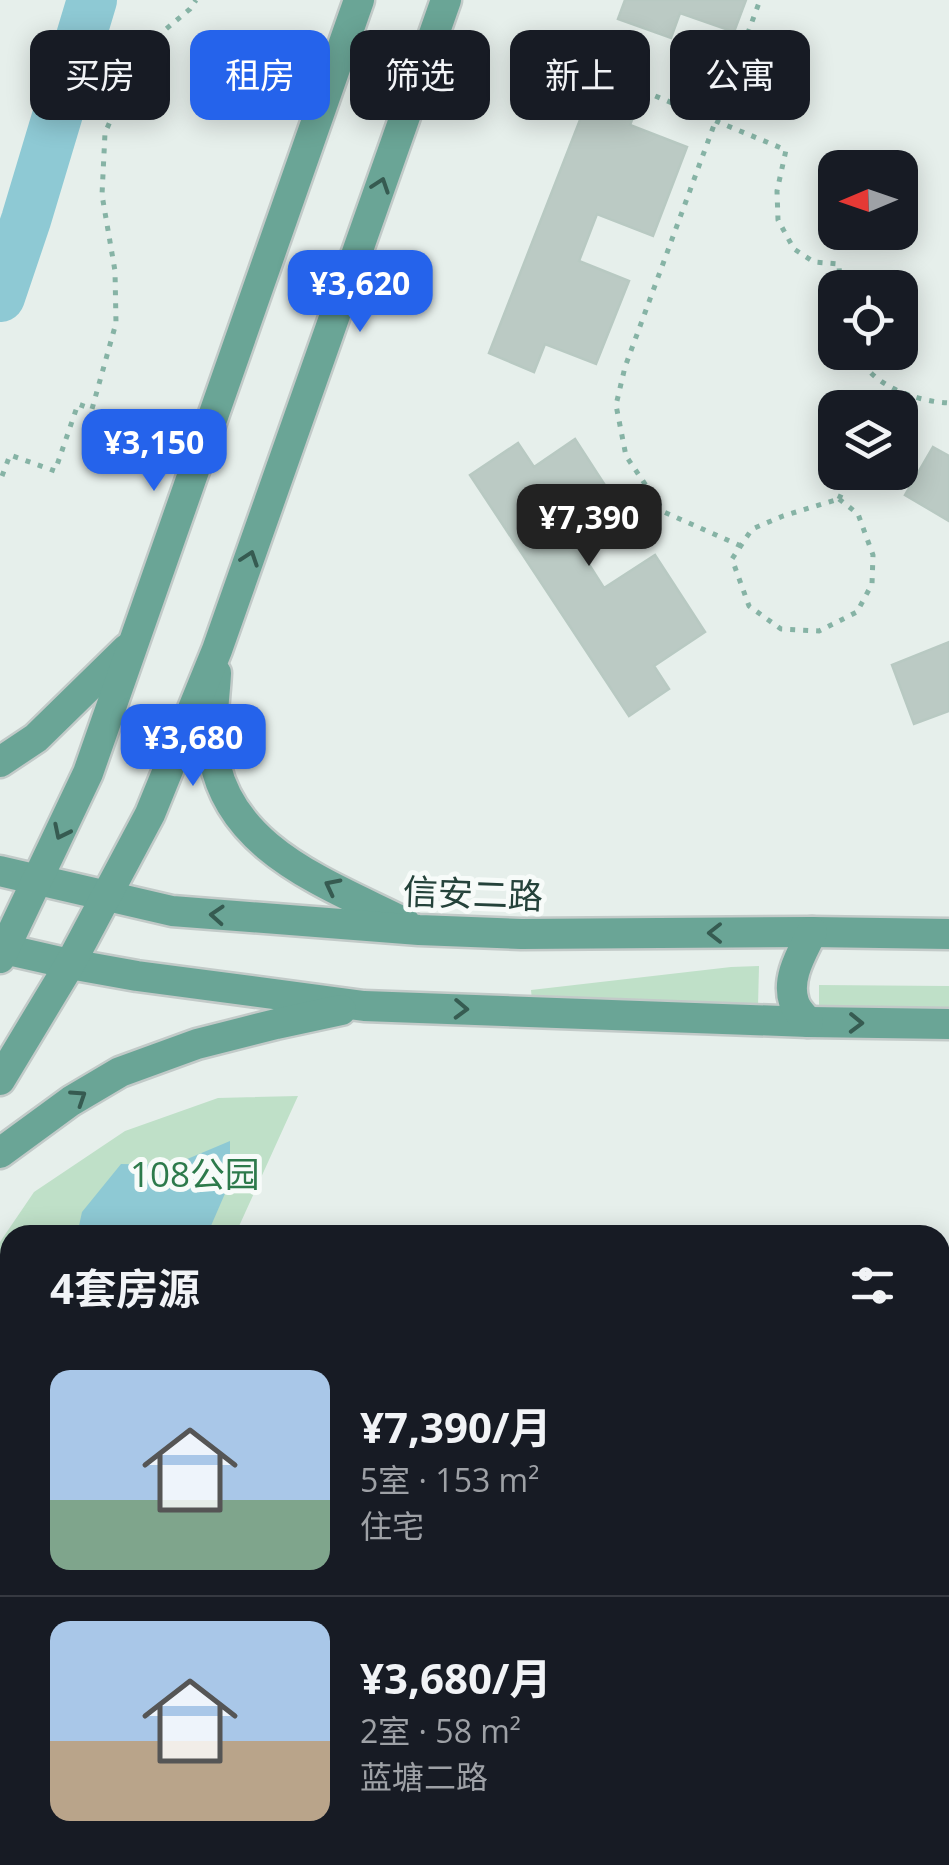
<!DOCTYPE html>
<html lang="zh">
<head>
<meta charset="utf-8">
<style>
	body { margin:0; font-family:"Open Sans","Noto Sans SC",sans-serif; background:#242831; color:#f1f3f6; height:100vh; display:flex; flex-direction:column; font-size:38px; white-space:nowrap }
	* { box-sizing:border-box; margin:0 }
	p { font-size:32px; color:#9ea1a6 }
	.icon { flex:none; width:55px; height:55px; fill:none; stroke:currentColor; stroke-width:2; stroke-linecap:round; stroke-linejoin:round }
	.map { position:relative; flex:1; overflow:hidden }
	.details { position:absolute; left:0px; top:1225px; width:950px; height:640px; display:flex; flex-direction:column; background:#171b24; border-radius:30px 30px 0 0; box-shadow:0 5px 25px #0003 }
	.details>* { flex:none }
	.guide { position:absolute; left:30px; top:30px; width:890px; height:90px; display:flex; gap:20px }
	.needle { width:65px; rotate:268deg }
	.controls { position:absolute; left:818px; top:150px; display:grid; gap:20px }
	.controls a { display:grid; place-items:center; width:100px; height:100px; border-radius:20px; background:#171b24; box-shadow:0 5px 25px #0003; font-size:50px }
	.price { position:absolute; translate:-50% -85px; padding:0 22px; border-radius:20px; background:#2563eb; color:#fff; font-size:32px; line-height:65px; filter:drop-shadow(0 2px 5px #0008) }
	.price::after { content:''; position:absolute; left:50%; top:60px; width:30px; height:22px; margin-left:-15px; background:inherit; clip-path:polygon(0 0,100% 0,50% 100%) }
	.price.active { background:#222; color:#fff }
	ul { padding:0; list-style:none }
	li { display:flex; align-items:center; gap:30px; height:250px; padding:0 50px }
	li+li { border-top:2px solid #363941 }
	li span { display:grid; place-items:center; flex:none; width:280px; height:200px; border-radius:20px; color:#555 }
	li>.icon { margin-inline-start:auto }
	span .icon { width:120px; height:120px; fill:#fffc; stroke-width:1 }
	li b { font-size:42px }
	h2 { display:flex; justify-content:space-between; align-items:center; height:120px; padding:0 50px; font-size:42px }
	.pill { padding:0 35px; border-radius:20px; background:#171b24; box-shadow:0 5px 25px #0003; font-size:35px; line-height:90px }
	.pill.active { background:#2563eb; color:#fff }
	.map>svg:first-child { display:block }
	.green { fill:#bfe0c8 }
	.water { fill:#8ec9d4 }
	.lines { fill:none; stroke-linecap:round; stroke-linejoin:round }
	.river { stroke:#8ec9d4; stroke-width:50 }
	.building { fill:#bbcac4; stroke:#b8c9c2; stroke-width:2.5 }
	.major-casing { stroke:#c2cac8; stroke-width:35 }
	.path { stroke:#86b3a5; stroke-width:5; stroke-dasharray:5 8; stroke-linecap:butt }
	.major { stroke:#6aa596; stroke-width:30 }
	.oneway { stroke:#365b51 }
	.labels { text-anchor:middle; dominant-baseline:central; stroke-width:10; stroke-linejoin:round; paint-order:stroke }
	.street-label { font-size:35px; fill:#24423a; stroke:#f7fbf9 }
	.park-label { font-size:35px; fill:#2d7a4b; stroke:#f7fbf9 }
</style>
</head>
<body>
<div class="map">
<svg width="949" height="1865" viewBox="0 0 949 1865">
	<rect width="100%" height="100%" fill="#e6efeb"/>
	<g class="green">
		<polygon points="759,966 758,1006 532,1000 531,990 731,967"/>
		<polygon points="819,985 949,986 949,1012 819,1009"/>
		<polygon points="298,1096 235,1235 10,1235 10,1734 0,1756 0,1242 34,1192 125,1131 218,1098"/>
	</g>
	<g class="water">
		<polygon points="230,1141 230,1182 207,1235 77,1235 82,1212 121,1164 173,1165"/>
		<polygon points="10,1327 10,1640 0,1659 0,1345"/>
	</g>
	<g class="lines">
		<polyline class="river" points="0,297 26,220 92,0"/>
	</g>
	<g class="building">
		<polygon points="625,0 746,0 734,32 680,13 671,38 618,19"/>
		<polygon points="596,79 641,97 630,125 687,147 653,236 597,214 579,261 629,281 596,364 545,344 534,372 489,353"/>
		<polygon points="575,439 623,513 576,544 604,588 655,555 705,632 654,666 669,689 629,716 470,475 518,443 534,467"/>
		<polygon points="933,447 949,456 949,521 905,495"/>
		<polygon points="949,642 949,711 914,724 892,665"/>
	</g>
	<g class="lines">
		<g class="major-casing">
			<g id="major">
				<path d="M216,673c-1,22 -5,47 -4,69 7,105 114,141 193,181"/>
				<polyline points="0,762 36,738 127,649"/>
				<polyline points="0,871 172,911 419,930 521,934 812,932 949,934"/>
				<polyline points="0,948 70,964 137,976 364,1006 808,1022 949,1024"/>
				<polyline points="0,958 88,773 359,0"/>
				<path d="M808,1022c-5,-6 -12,-12 -14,-20 -8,-24 8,-49 18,-70"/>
				<polyline points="0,1080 70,964 150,814 217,650 446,0"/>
				<polyline points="0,1153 71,1101 120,1072 197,1044 276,1024 341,1010"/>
			</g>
		</g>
		<g class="path">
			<polyline points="542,34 590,69 786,150 777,191 778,220 794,249 814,262 839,264 840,288"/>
			<path d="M856,352c15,34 59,49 93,51"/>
			<polyline points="882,408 891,388"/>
			<polyline points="2,476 10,455 55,471 78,404 92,409 116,323 115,271 102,195 105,133 130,76 154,39 190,9 196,0"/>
			<polygon points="839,499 858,514 873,555 872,584 857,612 819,631 781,629 749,606 732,559 752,529 783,516"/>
			<polyline points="839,499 851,472"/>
			<polyline points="741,546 664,512 626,456 616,405 625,367 760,0"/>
		</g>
		<use href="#major" class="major"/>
	</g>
	<defs><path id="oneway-chevron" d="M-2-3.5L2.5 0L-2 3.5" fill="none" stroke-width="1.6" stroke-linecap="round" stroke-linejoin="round" transform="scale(2.5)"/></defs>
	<g class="oneway">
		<use href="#oneway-chevron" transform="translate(381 185) rotate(-71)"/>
		<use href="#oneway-chevron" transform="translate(250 558) rotate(-71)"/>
		<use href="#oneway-chevron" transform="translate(61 832) rotate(116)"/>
		<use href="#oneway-chevron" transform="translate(332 886) rotate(-153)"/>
		<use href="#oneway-chevron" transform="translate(217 915) rotate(-176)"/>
		<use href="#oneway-chevron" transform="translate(715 933) rotate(180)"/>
		<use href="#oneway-chevron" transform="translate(461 1009) rotate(2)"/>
		<use href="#oneway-chevron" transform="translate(856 1023) rotate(1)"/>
		<use href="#oneway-chevron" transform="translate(79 1097) rotate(-33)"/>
	</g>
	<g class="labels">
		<g class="street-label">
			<text transform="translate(473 893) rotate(2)">信安二路</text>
		</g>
		<g class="park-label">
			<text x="195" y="1173">108公园</text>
		</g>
	</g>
</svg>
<div class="controls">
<a><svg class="needle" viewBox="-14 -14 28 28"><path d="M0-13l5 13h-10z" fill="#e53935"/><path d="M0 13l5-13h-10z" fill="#9ea1a6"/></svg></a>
<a><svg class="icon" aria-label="locate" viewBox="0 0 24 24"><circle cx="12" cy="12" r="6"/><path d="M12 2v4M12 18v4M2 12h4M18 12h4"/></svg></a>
<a><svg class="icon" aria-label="layers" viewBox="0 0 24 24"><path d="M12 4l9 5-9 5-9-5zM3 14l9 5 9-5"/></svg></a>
</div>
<b class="price" style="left:360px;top:335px">¥3,620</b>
<b class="price" style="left:154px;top:494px">¥3,150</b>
<b class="price active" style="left:589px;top:569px">¥7,390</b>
<b class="price" style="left:193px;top:789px">¥3,680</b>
<div class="guide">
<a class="pill">买房</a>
<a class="pill active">租房</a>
<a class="pill">筛选</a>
<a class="pill">新上</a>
<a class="pill">公寓</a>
</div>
<section class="details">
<h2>4套房源<svg class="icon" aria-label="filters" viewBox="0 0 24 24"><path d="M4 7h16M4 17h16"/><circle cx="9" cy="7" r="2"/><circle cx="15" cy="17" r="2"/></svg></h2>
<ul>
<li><span style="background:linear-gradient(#a9c7e8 65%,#7fa58c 0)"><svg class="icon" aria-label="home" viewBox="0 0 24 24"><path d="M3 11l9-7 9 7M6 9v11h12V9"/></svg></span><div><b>¥7,390/月</b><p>5室 · 153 m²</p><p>住宅</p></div></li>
<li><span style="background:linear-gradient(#a9c7e8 60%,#b9a48a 0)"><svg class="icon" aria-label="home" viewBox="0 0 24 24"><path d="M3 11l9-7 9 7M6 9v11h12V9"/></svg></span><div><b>¥3,680/月</b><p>2室 · 58 m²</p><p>蓝塘二路</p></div></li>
</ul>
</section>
</div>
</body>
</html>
